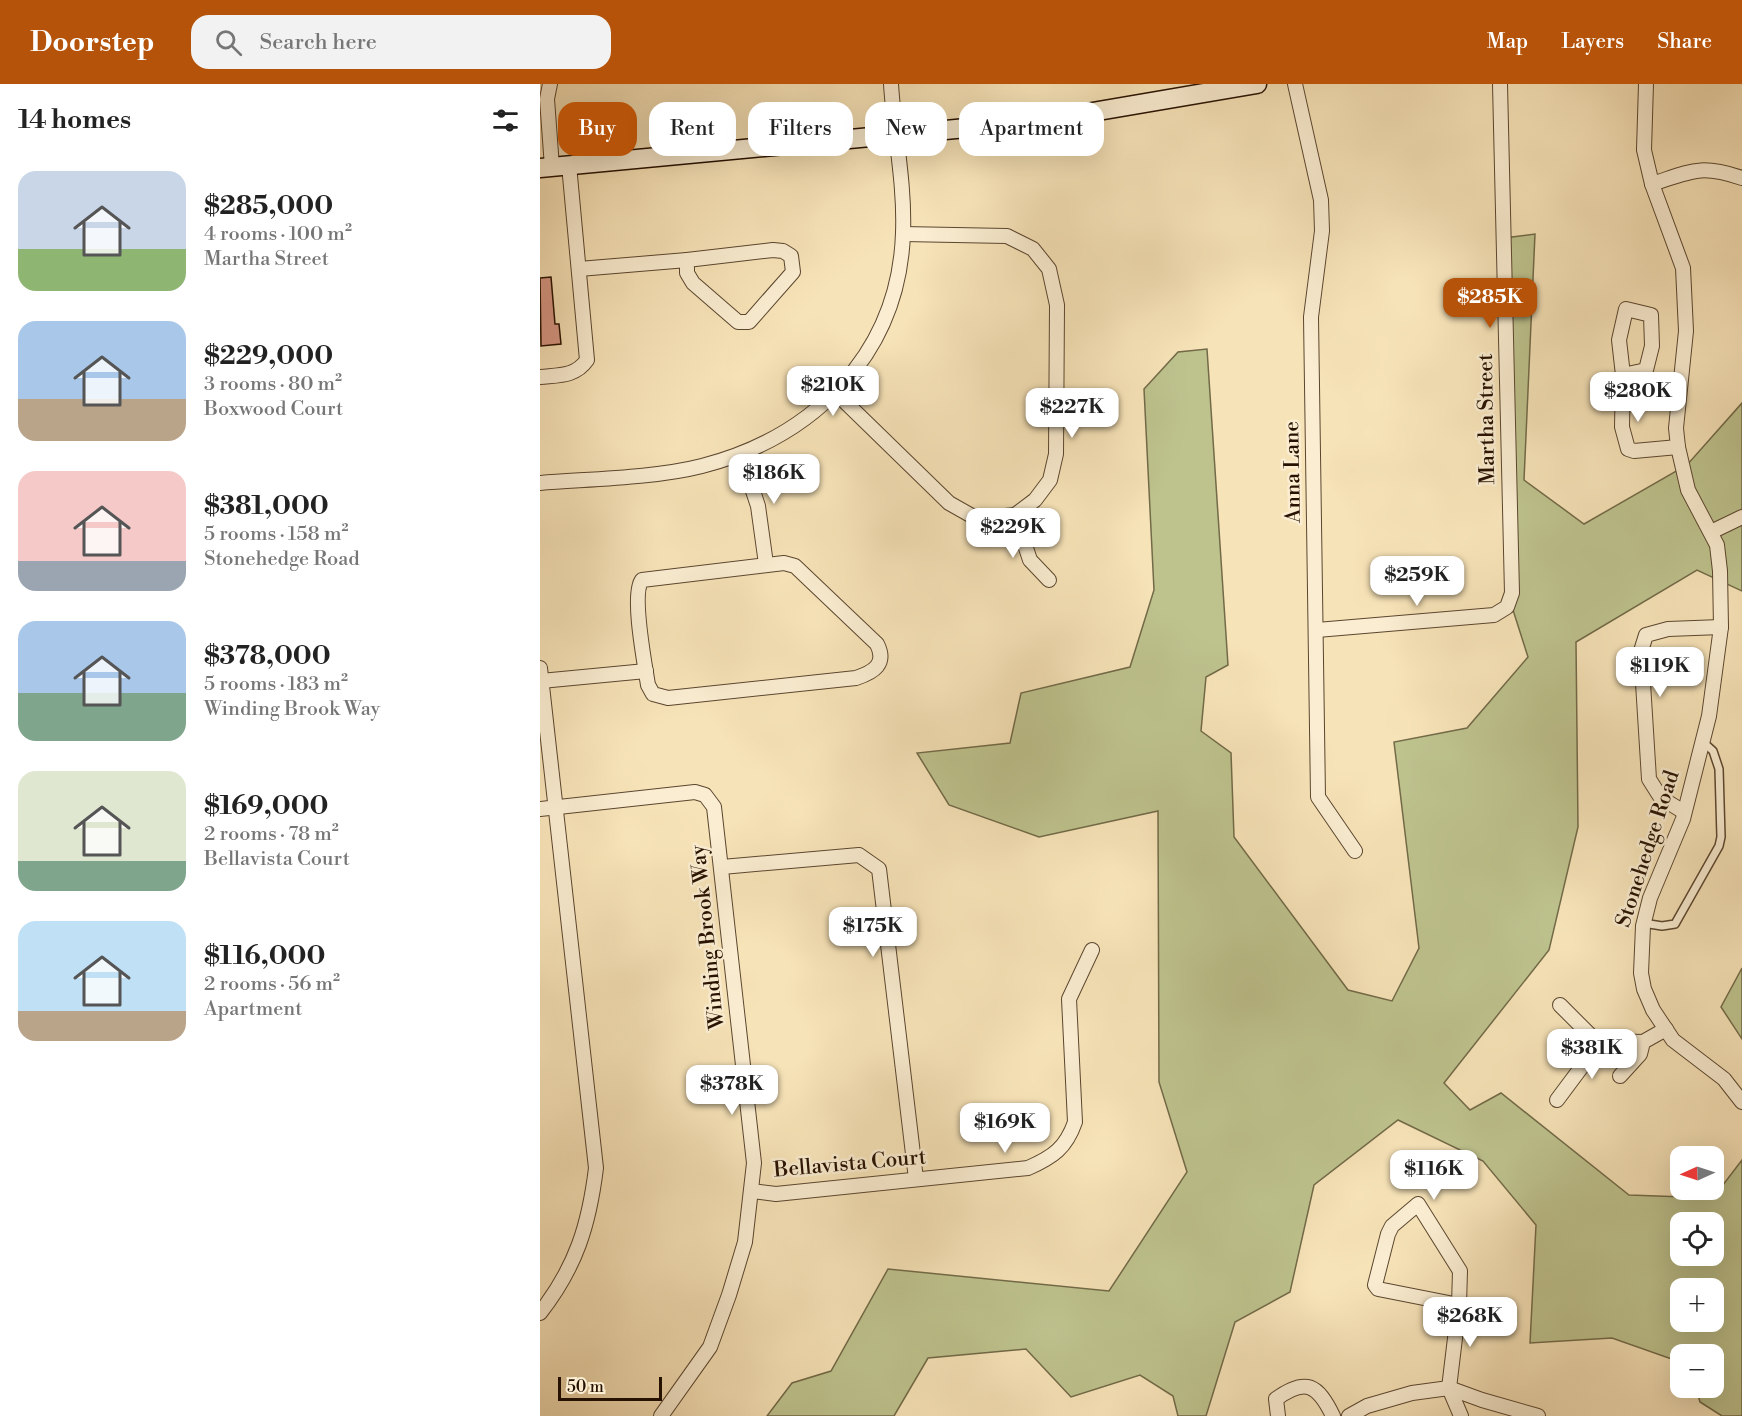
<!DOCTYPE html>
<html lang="en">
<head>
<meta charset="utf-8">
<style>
	body { margin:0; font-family:"Libre Bodoni",serif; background:#f2f2f2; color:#222; height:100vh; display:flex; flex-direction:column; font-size:22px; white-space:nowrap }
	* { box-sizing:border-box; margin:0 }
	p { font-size:20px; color:#767676 }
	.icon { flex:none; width:33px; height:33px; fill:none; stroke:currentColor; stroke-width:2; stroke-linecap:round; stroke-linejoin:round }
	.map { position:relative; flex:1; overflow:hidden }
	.panel { display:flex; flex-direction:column; background:#fff; width:540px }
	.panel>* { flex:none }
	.hud { position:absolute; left:18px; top:18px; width:570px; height:54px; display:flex; gap:12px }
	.needle { width:39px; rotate:267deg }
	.buttons { position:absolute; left:1130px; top:1062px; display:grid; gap:12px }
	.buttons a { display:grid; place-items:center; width:54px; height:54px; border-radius:12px; background:#fff; box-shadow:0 6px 24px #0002; font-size:30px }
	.scale { position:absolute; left:18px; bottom:15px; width:104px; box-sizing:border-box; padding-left:6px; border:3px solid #271101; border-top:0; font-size:16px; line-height:21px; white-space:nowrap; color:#271101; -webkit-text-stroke:4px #faedd1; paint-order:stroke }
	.price { position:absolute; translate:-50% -51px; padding:0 14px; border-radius:12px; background:#fff; color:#222; font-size:20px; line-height:39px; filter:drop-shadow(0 2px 3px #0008) }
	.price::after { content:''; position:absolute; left:50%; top:36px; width:18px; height:14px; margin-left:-9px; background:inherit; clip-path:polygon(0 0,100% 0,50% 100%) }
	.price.on { background:#b45309; color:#fff }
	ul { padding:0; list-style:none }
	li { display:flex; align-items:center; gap:18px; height:150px; padding:0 18px }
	li span { display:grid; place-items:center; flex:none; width:168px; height:120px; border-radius:18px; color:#555 }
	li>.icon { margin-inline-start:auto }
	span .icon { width:72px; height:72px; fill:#fffc; stroke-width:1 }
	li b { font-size:26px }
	h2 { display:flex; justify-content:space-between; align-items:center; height:72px; padding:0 18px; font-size:26px }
	.tag { padding:0 21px; border-radius:18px; background:#fff; box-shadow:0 6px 24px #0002; font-size:21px; line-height:54px }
	.tag.on { background:#b45309; color:#fff }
	header { display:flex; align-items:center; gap:36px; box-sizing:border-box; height:84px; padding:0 30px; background:#b45309; color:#fff }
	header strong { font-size:28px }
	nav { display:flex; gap:33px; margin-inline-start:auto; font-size:21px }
	.search { width:420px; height:54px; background:#f2f2f2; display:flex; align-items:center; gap:15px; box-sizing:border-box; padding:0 21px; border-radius:18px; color:#767676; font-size:22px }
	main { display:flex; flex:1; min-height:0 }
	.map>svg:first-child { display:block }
	.green { fill:#bec38e; stroke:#726a48; stroke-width:1.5; fill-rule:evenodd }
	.building { fill:#d79885; stroke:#271101; stroke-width:1.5 }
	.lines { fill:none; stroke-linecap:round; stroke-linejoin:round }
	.lane-casing { stroke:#5b462f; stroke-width:10 }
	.street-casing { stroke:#5b462f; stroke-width:16 }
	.secondary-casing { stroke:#271101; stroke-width:21 }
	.lane { stroke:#faedd1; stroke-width:7 }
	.street { stroke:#faedd1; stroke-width:14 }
	.secondary { stroke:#faedd1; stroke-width:18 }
	.labels { text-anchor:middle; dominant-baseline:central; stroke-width:5; stroke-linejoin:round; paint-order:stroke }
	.street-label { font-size:21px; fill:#271101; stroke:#faedd1 }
</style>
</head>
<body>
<header>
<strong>Doorstep</strong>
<div class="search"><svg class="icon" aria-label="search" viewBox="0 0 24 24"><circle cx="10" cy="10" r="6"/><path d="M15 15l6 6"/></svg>Search here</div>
<nav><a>Map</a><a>Layers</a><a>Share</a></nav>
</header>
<main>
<section class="panel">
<h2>14 homes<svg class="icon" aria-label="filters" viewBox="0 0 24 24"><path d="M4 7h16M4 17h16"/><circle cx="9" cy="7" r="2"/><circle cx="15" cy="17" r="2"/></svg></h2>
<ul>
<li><span style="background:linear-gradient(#c9d6e8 65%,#8fb573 0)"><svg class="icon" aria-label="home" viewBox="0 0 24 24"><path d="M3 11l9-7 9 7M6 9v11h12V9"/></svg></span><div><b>$285,000</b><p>4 rooms · 100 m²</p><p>Martha Street</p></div></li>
<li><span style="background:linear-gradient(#a9c7e8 65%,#b9a48a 0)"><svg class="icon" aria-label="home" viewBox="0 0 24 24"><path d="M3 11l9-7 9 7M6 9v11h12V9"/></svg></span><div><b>$229,000</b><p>3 rooms · 80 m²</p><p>Boxwood Court</p></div></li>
<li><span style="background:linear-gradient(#f6c9c9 75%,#9aa5b1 0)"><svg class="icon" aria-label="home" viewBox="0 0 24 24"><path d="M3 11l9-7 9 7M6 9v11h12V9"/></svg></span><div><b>$381,000</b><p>5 rooms · 158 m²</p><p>Stonehedge Road</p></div></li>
<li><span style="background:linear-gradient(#a9c7e8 60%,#7fa58c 0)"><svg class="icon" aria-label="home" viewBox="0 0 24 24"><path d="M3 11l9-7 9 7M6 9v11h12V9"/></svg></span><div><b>$378,000</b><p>5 rooms · 183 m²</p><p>Winding Brook Way</p></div></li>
<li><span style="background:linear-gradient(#dfe7d0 75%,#7fa58c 0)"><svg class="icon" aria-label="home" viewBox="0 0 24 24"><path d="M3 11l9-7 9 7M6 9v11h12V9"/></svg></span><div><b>$169,000</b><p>2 rooms · 78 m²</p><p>Bellavista Court</p></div></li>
<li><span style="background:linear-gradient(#bfe0f5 75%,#b9a48a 0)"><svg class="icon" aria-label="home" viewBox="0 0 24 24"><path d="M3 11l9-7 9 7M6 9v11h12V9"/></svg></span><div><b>$116,000</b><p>2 rooms · 56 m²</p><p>Apartment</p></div></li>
</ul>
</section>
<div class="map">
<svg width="1202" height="1332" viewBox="0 0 1202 1332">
	<rect width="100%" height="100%" fill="#f7e3b8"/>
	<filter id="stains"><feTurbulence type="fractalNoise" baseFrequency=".00333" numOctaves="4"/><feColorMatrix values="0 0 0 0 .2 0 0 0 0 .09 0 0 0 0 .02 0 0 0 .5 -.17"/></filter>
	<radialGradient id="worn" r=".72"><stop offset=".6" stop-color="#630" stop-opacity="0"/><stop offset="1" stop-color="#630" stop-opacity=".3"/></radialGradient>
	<g class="green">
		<path d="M995,150l-11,246 60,44 103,-59 55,-62v188l-45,-21 -121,72 2,185 -29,123 -105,133 26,27 31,-17 128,102 84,3 29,-38v256h-20l-22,-14 -4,-14h17v-34h-33v8l-68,-24 -82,5 6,-118 -53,-64 -85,-41 -84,65 -24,107 -55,30 -29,94h-28l-5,-20 -33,-21 -69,22 -45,-48 -98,9 -34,58h-127l25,-33 39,-12 57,-102 221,22 78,-119 -28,-90 -1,-271 -119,26 -90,-32 -32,-52 93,-10 11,-50 109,-26 24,-77 -10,-201 34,-37 29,-3 21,316 -22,12 -5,54 30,22 3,84 114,153 44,11 27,-53 -25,-206 73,-14 61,-71 -23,-72 -1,-347zM1140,1138h33v34h-33zM1140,1204h33v34h-33z"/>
		<polygon points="1202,884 1202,955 1181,923"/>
	</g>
	<polygon class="building" points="11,193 15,240 19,240 21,260 1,262 0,194"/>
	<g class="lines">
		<g class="lane-casing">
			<polyline id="lane" points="1103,839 1122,842 1135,840 1179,762 1181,753 1179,685 1173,667 1163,658"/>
		</g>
		<g class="street-casing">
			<g id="street">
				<polyline points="10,0 7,15 12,83"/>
				<polyline points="755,0 781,116 782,147 771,233 778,713 815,767"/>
				<polyline points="1106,0 1104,66 1112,100 1143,184 1146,247 1136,344 1138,363 1148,406 1177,461 1180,487 1181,543 1169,632 1143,735 1110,814 1103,842 1101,889 1104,905 1113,926 1133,956 1184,995 1202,1018"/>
				<path d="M1112,100c40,-13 48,-20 90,-6"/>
				<polygon points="233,166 243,167 251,172 253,188 209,238 198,238 153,199 147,189 147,176"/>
				<polyline points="39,185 147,176"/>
				<polygon points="1086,225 1111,231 1112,262 1106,286 1083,291 1079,256"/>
				<polyline points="1083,291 1082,343 1088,365 1094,367 1138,363"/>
				<path d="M0,293c18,-2 35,0 47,-17l-18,-195"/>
				<polyline points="296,309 409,419 432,432 445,434 475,431 495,416 510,396 516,370 517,221 509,185 493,165 467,152 363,150"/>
				<polyline points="201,371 218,422 226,480"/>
				<path d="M0,399c49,-4 115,-5 162,-17 112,-29 197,-112 201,-233 2,-50 -9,-100 -12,-149"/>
				<polyline points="475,431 490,476 509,496"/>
				<polyline points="1171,448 1202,433"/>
				<path d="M244,479l11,3 82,78c10,20 -3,28 -21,34l-188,20 -15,-4 -5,-9c-3,-20 -17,-91 -6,-105z"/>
				<polyline points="777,546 954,531 967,523 972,509 960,0"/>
				<path d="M0,584l56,500c-7,57 -20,99 -56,145"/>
				<polyline points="1,597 106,587"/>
				<polyline points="0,725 155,708 165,711 174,723 214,1079 205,1158 189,1211 170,1263 121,1332"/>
				<polyline points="1144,728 1121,714 1109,695 1101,567 1106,551 1128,545 1181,543"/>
				<polyline points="182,783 319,771 339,785 376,1095"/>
				<polyline points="1020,921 1056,957 1103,958"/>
				<polyline points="1080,992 1100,970 1103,958 1126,945"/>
				<polyline points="1017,1016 1061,957"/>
				<path d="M212,1107l24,3 252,-26c25,-11 38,-20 47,-46l-6,-123 23,-49"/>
				<polygon points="878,1120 920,1187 919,1221 838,1205 835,1201 848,1150 852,1142"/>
				<polyline points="919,1221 909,1304 921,1332"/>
				<path d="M738,1332l-2,-17c30,-22 42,-14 57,17"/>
				<polyline points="809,1332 827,1322 872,1309 909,1304 942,1316 998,1332"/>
			</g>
		</g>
		<g class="secondary-casing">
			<polyline id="secondary" points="0,84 437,43 523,33 717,0"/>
		</g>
		<use href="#lane" class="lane"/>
		<use href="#street" class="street"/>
		<use href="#secondary" class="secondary"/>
	</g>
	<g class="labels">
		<g class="street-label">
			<text transform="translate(947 335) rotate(-91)">Martha Street</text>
			<text transform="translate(753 388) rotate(-91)">Anna Lane</text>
			<text transform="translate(1108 765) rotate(-72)">Stonehedge Road</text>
			<text transform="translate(168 853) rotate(-96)">Winding Brook Way</text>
			<text transform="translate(310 1080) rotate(-5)">Bellavista Court</text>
		</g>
	</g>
	<rect width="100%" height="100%" filter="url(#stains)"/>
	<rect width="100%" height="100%" fill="url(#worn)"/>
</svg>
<div class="buttons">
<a><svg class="needle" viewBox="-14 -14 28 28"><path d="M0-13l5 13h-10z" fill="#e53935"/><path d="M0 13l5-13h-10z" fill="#767676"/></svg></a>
<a><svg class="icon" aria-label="locate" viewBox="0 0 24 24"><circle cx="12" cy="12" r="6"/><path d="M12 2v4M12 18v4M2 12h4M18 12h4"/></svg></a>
<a>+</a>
<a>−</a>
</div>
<div class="scale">50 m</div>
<b class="price on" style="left:950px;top:245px">$285K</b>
<b class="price" style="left:293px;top:333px">$210K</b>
<b class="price" style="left:1098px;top:339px">$280K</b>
<b class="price" style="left:532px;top:355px">$227K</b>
<b class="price" style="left:234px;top:421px">$186K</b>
<b class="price" style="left:473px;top:475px">$229K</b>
<b class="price" style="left:877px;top:523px">$259K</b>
<b class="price" style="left:1120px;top:614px">$119K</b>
<b class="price" style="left:333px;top:874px">$175K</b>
<b class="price" style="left:1052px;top:996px">$381K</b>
<b class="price" style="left:192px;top:1032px">$378K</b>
<b class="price" style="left:465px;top:1070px">$169K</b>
<b class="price" style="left:894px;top:1117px">$116K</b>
<b class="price" style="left:930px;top:1264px">$268K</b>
<div class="hud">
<a class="tag on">Buy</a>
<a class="tag">Rent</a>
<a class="tag">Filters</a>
<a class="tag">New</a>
<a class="tag">Apartment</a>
</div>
</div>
</main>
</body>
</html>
